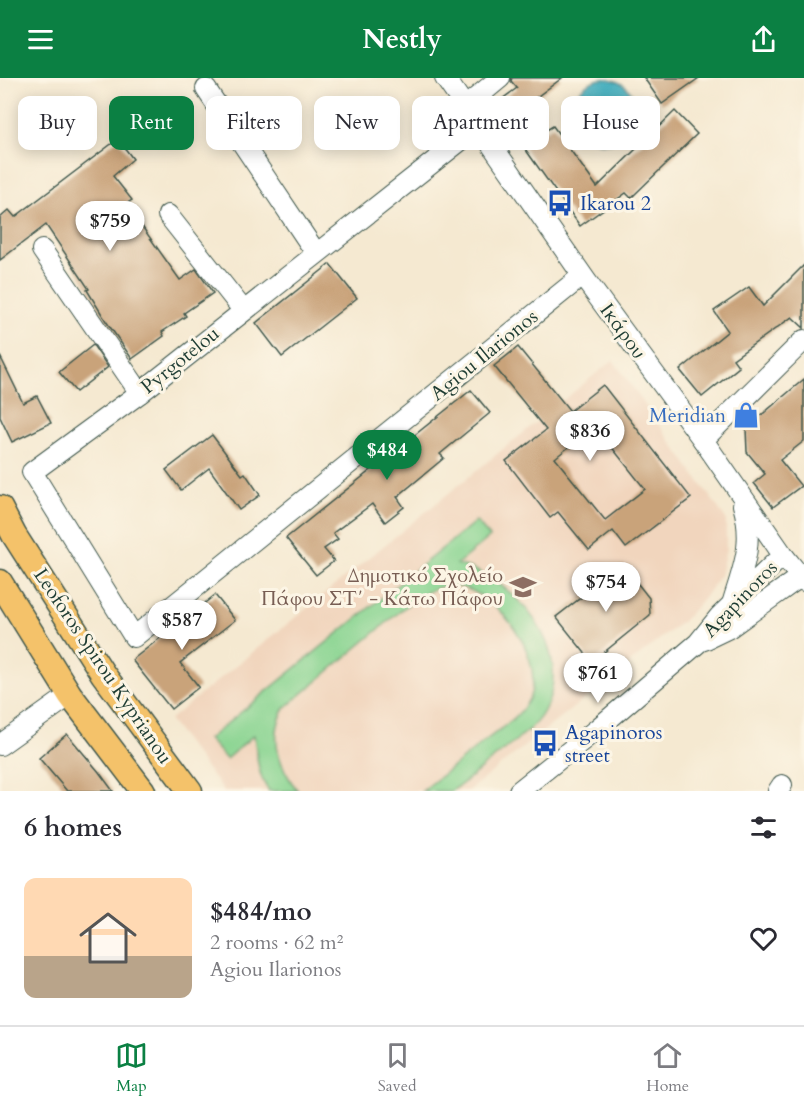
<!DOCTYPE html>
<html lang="en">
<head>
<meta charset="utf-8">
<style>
	body { margin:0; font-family:Cardo,serif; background:#f7f7f7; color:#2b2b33; height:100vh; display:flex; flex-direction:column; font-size:22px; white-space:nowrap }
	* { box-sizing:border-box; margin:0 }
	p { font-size:20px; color:#7c7c81 }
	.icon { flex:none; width:33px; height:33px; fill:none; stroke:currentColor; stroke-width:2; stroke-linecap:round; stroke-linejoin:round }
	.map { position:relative; height:713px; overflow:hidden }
	.sheet { display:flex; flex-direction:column; background:#fff; flex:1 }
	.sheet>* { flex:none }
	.hud { position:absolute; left:18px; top:18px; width:768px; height:54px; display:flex; gap:12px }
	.price { position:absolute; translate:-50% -51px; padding:0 14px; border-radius:21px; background:#fff; color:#222; font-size:20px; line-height:39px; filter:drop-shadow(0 2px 3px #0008) }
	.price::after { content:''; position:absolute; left:50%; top:36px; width:18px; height:14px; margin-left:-9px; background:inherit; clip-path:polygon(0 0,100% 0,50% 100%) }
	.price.on { background:#0b8043; color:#fff }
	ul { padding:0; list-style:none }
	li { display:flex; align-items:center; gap:18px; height:150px; padding:0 24px }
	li+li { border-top:2px solid #e1e1e2 }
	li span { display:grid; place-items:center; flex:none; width:168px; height:120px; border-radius:12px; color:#555 }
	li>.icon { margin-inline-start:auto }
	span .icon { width:72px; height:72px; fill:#fffc; stroke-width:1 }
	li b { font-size:26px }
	h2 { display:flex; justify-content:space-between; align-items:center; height:72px; padding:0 24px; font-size:26px }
	.chip { padding:0 21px; border-radius:12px; background:#fff; box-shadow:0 3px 15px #0003; font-size:21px; line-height:54px }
	.chip.on { background:#0b8043; color:#fff }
	header { display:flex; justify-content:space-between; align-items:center; height:78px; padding:0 24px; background:#0b8043; color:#fff; font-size:27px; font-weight:800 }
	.tabs { display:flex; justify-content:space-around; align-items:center; height:84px; border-top:2px solid #e1e1e2; background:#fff; font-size:16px; color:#7c7c81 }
	.tabs a { display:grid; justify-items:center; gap:3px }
	.tabs .on { color:#0b8043 }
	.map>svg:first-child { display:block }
	.built { fill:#f1d5bd }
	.green { fill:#89d491; stroke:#548862; stroke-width:1.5 }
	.water { fill:#40adbe; stroke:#307579; stroke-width:1.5 }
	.building { fill:#c9a37a; fill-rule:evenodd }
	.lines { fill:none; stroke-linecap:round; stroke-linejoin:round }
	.minor-casing { stroke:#3f574c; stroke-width:22 }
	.major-casing { stroke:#3f574c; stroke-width:27 }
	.minor { stroke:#fff; stroke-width:20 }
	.major { stroke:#f4c26a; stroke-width:24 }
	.labels { text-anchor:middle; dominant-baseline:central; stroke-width:6; stroke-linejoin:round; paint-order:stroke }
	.transit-label { font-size:20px; fill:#164399; stroke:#fcf5e5; text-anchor:start }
	.street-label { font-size:20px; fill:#1f3d34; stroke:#fcf5e5 }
	.shop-label { font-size:20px; fill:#366cbe; stroke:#fcf5e5; text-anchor:end }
	.education-label { font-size:20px; fill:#785e54; stroke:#fcf5e5; text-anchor:end }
</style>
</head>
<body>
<header><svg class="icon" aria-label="menu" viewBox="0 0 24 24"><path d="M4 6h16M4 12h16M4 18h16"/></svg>Nestly<svg class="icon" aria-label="share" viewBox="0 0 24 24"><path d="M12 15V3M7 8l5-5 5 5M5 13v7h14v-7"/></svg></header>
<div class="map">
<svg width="804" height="713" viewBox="0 0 804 713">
	<rect width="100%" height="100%" fill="#fcf5e5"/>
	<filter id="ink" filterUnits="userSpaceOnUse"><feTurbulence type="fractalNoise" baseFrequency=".0167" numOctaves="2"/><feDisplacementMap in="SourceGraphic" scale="12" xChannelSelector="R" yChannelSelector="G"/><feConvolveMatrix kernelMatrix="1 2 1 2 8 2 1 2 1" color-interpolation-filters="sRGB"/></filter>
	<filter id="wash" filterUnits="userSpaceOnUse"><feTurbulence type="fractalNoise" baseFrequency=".008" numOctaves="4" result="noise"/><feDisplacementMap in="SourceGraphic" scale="24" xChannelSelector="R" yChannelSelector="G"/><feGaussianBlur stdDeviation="1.35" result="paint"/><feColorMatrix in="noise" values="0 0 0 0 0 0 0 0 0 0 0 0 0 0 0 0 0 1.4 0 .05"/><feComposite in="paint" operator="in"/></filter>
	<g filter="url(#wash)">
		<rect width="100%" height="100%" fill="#f5e9d1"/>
		<polygon class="built" points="613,282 726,441 726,471 720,497 704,520 684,542 468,713 224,713 169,642"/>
		<path class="green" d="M476,443l14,16 -33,27c58,14 120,86 87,147 -10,19 -34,33 -50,47 -9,6 -36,32 -44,33 -9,0 -19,0 -28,0 22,-17 43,-34 64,-51 15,-12 34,-23 43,-41 19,-43 -37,-118 -84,-113 -10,1 -20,7 -29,12l-131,110c-17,28 -6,59 13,83h-29c-12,-15 -12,-38 -15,-56l-28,24 -18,-20z"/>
		<circle class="water" cx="605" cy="33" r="32"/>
		<g id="blocks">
			<g class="building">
				<polygon points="512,0 562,0 526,27 545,53 553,48 597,109 675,33 697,56 631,120 626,115 580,148 523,68 525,67 494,27 517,10 511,3"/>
				<polygon points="644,0 699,0 662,26"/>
				<polygon points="118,61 133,81 113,98 132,122 126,126 180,202 196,191 213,215 184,235 186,238 162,254 164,258 132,281 106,243 87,212 89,211 46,147 0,182 0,140 9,132 15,139"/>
				<polygon points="330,186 357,220 282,279 256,245"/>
				<polygon points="804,187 804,250 792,239 733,281 739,289 702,319 680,292 728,253 714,233 749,209 763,228"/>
				<polygon points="93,267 108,289 76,314 59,294"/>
				<path d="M518,269l52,64 33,-26 88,113 -65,50 -13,-17 -24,19 -31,-38 -8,6 -44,-57 40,-31 -52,-64zM595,348l50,63 -40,31 -50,-62z"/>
				<polygon points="0,278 23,325 37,318 51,345 12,364 0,339"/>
				<polygon points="804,301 804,363 780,382 801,408 773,429 754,405 765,396 747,374 746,350"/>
				<polygon points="471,312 490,335 440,376 444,380 397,419 404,429 385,444 372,426 333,455 338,461 324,471 334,483 316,497 286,460"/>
				<polygon points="212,357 242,397 245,395 260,417 239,432 209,390 181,412 166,392"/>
				<polygon points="623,487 649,520 650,537 592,584 556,539"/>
				<polygon points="215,517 235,542 180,585 199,609 171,631 132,582"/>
				<polygon points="67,656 99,694 113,713 67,713 39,680"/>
			</g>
		</g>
	</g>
	<g filter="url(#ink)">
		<use href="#blocks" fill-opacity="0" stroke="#3f574c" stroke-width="1.5"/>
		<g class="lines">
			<g class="minor-casing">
				<g id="minor">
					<polyline points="445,0 587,204 703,362 783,477 804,503"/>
					<polyline points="206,11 316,175"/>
					<polyline points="465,29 500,0"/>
					<polyline points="479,48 140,315 32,394 134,559 582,198"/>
					<polyline points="168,137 243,232"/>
					<polyline points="42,172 140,315"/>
					<polyline points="703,362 804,262"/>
					<path d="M733,523c11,-35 21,-59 10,-96"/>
					<polyline points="704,562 729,550 800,499"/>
					<polyline points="0,667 70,617"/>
					<polyline points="519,713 597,651 698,565 719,539 783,477"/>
					<polyline points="778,713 782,707"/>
				</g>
			</g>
			<g class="major-casing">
				<g id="major">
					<polyline points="0,430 14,457 103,596 190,713"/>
					<polyline points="0,504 70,617 143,713"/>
				</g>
			</g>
			<use href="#minor" class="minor"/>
			<use href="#major" class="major"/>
		</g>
	</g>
	<defs>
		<g id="bus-bare" transform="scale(2.07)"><path d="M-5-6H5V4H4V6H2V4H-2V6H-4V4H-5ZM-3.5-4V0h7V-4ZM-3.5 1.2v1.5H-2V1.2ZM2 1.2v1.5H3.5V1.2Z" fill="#1a4fb4" stroke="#fcf5e5" stroke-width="2.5" paint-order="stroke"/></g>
		<g id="shop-bare" transform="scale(2.07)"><path d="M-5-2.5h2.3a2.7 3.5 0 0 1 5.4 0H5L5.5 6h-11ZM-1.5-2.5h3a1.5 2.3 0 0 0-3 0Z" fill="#3f7fe0" stroke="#fcf5e5" stroke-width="2.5" paint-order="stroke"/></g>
		<g id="school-bare" transform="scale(2.07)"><path d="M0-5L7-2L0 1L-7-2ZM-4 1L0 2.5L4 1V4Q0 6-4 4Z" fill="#8d6e63" stroke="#fcf5e5" stroke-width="2.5" paint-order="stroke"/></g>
	</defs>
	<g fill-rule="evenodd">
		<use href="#bus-bare" x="560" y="125"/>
		<use href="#shop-bare" x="746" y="337"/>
		<use href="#school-bare" x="523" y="509"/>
		<use href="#bus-bare" x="545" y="665"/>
	</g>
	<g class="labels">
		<g class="transit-label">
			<text x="580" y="125">Ikarou 2</text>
			<text x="565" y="654">Agapinoros<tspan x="565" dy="23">street</tspan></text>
		</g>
		<g class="street-label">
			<text transform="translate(623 253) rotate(54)">Ικάρου</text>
			<text transform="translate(484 277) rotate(-39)">Agiou Ilarionos</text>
			<text transform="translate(180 282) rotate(-39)">Pyrgotelou</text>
			<text transform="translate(740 521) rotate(-46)">Agapinoros</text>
			<text transform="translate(103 588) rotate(56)">Leoforos Spirou Kyprianou</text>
		</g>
		<g class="shop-label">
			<text x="726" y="337">Meridian</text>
		</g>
		<g class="education-label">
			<text x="503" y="497">Δημοτικό Σχολείο<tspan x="503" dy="23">Πάφου ΣΤ΄ - Κάτω Πάφου</tspan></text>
		</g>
	</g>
</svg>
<b class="price" style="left:110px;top:174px">$759</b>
<b class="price" style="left:590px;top:384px">$836</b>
<b class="price on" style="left:387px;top:403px">$484</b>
<b class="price" style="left:606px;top:535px">$754</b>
<b class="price" style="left:182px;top:573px">$587</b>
<b class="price" style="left:598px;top:626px">$761</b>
<div class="hud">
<a class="chip">Buy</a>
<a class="chip on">Rent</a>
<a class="chip">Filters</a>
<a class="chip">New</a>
<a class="chip">Apartment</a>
<a class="chip">House</a>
</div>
</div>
<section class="sheet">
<h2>6 homes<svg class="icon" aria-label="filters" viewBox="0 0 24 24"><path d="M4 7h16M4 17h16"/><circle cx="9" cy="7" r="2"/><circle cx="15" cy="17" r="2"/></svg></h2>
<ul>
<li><span style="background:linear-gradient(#ffd9b3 65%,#b9a48a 0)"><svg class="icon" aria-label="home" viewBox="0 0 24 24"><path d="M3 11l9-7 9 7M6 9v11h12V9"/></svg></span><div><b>$484/mo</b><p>2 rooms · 62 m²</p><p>Agiou Ilarionos</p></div><svg class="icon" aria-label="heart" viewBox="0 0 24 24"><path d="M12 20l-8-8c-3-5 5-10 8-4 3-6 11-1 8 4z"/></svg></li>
</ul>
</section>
<nav class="tabs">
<a class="on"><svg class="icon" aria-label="map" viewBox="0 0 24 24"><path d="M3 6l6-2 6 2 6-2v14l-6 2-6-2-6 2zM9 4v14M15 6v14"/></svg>Map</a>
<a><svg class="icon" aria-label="saved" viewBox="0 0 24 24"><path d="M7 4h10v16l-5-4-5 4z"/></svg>Saved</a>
<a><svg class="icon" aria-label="home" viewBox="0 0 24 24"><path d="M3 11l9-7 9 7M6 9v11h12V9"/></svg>Home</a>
</nav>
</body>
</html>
